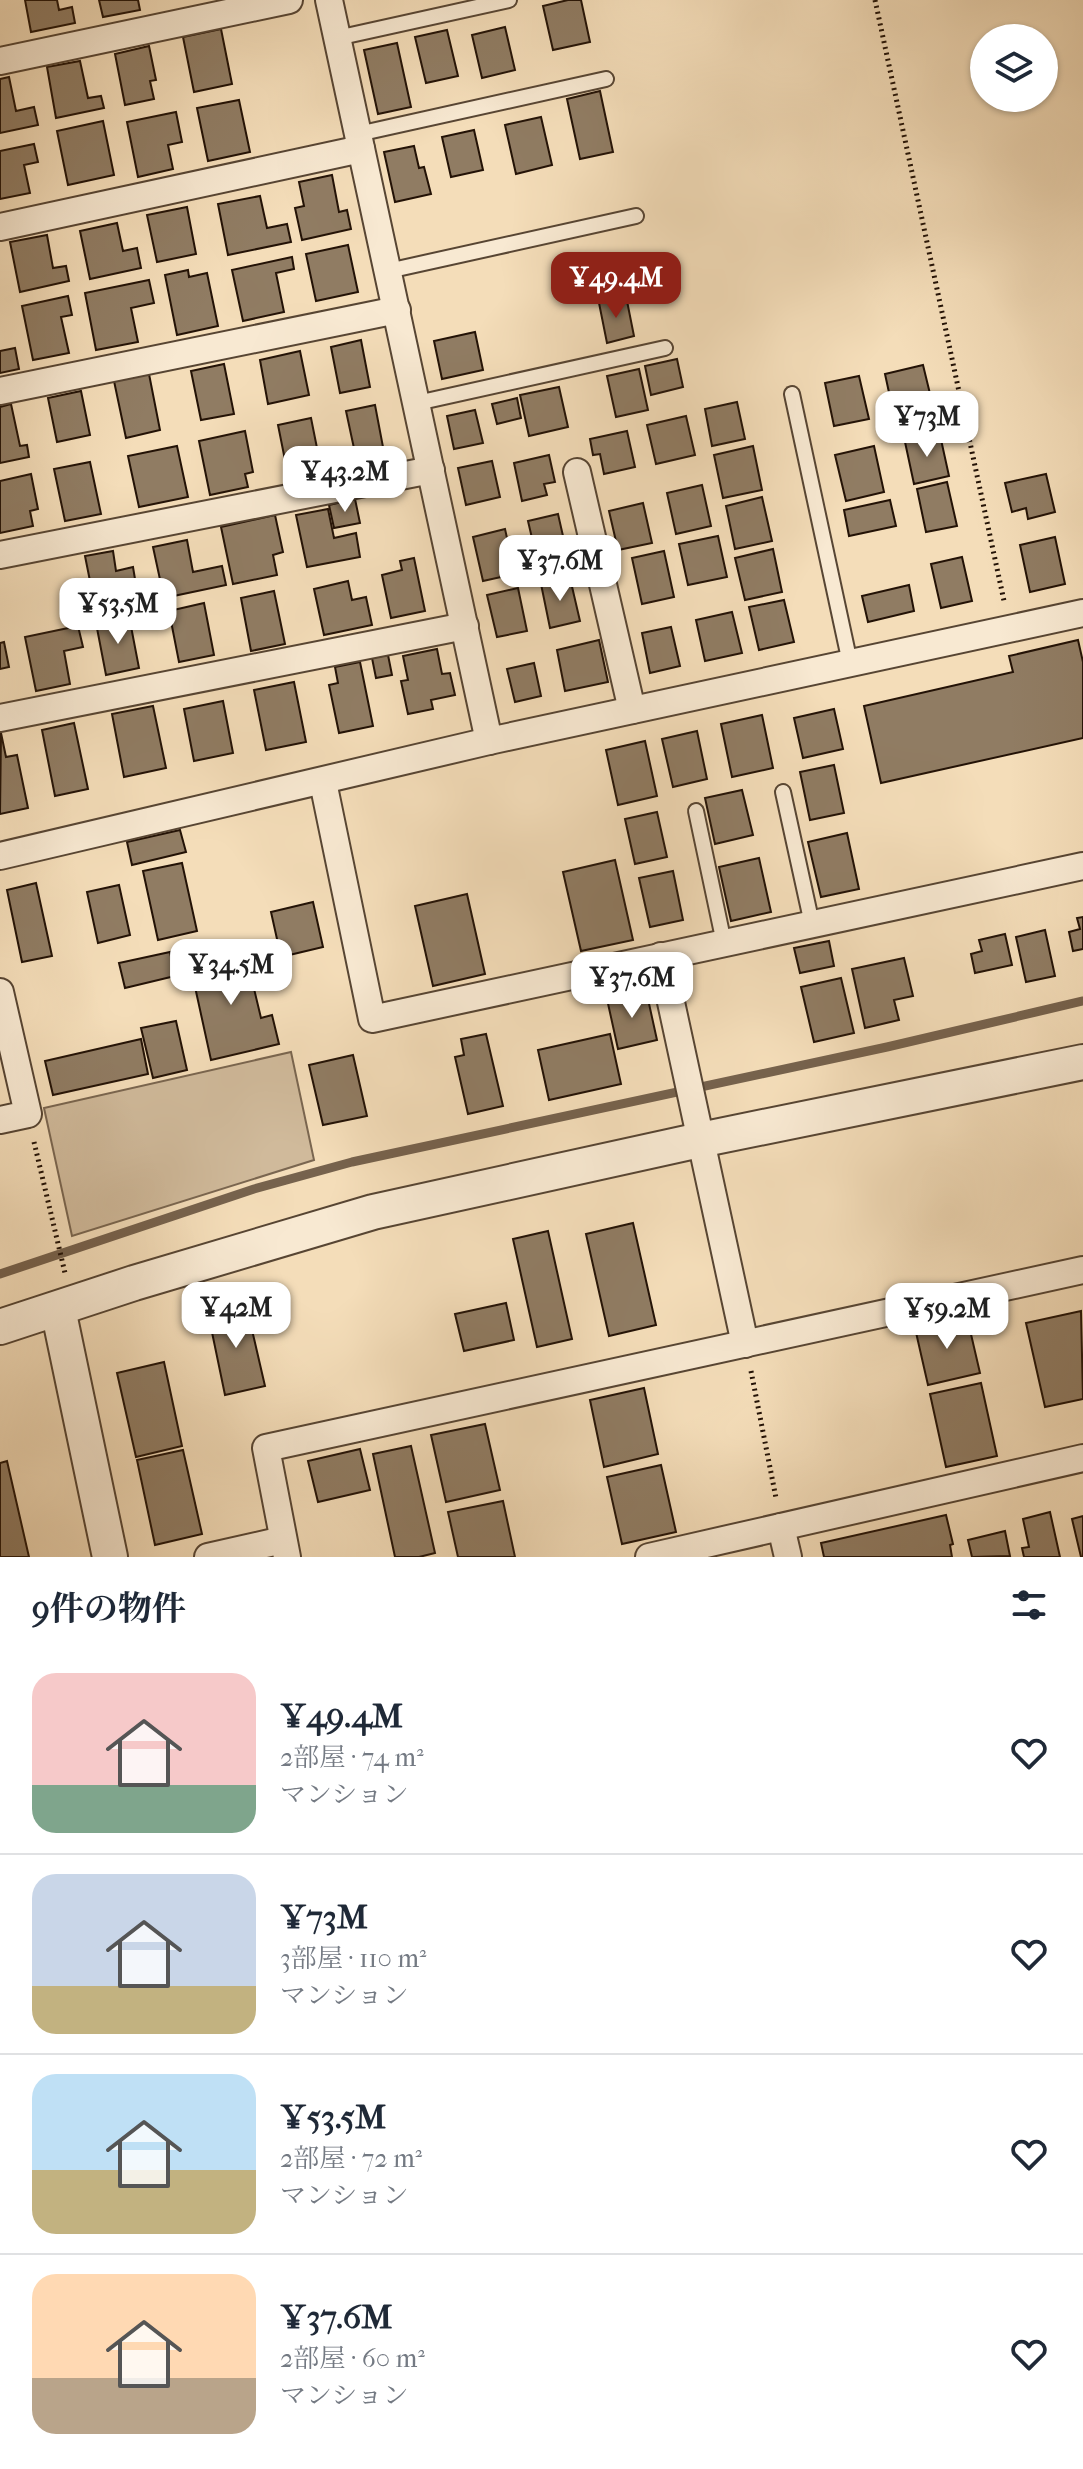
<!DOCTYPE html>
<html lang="ja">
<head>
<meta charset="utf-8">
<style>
	body { margin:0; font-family:"IM FELL French Canon","Noto Serif JP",serif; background:#f2f2f3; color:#1f2937; height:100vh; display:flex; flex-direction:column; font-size:30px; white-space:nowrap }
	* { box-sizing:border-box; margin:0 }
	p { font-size:26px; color:#747a83 }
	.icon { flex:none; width:44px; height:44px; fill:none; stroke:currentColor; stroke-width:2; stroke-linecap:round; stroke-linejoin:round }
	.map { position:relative; height:1557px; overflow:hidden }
	.panel { display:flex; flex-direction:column; background:#fff; flex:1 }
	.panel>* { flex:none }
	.tools { position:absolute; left:970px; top:24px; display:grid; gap:16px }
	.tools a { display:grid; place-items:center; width:88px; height:88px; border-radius:50%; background:#fff; box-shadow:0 2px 6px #0004; font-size:40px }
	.price { position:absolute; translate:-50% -68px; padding:0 18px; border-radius:16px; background:#fff; color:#222; font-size:26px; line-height:52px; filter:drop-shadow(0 2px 4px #0008) }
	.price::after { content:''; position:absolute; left:50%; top:48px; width:24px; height:18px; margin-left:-12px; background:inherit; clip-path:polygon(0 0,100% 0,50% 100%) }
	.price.selected { background:#8f2418; color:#fff }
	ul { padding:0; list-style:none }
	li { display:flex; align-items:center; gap:24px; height:200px; padding:0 32px }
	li+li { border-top:2px solid #e0e1e3 }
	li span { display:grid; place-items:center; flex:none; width:224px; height:160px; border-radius:24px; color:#555 }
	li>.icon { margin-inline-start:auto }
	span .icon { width:96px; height:96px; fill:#fffc; stroke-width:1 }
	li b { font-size:34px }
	h2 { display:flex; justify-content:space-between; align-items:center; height:96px; padding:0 32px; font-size:34px }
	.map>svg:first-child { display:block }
	.green { fill:#d0ba9b; stroke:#7a6650; stroke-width:2 }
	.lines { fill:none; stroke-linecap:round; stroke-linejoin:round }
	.stream { stroke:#76624d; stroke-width:9 }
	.building { fill:#907c63; stroke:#231206; stroke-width:2 }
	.service-casing { stroke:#574533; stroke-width:18 }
	.minor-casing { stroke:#574533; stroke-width:30 }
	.tertiary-casing { stroke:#574533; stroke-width:38 }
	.path { stroke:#231206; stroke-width:5; stroke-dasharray:2 4; stroke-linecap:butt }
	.service { stroke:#f8e9d2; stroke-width:14 }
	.minor { stroke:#f8e9d2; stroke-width:26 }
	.tertiary { stroke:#f8e9d2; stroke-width:34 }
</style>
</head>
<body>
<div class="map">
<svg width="1083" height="1557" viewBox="0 0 1083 1557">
	<rect width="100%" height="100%" fill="#f4ddb9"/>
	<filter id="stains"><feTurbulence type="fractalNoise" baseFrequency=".0025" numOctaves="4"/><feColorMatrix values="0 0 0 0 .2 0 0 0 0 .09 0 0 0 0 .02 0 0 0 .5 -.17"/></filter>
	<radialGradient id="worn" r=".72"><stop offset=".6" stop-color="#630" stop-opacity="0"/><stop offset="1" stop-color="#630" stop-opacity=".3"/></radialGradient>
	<polygon class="green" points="291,1052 314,1160 72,1236 44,1108"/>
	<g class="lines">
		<polyline class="stream" points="0,1274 254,1189 352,1162 887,1047 1083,1001"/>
	</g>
	<g class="building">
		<polygon points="25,0 57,0 59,10 72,7 75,23 31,32"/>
		<polygon points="99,0 138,0 140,10 103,17"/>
		<polygon points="568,0 581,0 590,42 553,50 543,6"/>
		<polygon points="505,27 515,70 482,78 472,35"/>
		<polygon points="221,29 232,84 194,92 183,37"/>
		<polygon points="447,30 458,76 426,83 415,37"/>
		<polygon points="397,43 411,107 378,114 364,50"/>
		<polygon points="149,46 156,80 150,81 154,99 125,105 115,54"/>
		<polygon points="80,61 88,98 101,96 104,108 56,118 47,67"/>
		<polygon points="9,77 16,111 34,107 38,125 0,133 0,79"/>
		<polygon points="600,91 613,152 580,159 567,99"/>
		<polygon points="239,100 250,152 208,161 197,108"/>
		<polygon points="176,112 182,142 168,145 173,169 138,177 127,122"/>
		<polygon points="541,117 552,165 516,174 505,125"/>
		<polygon points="103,121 114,175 68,185 57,131"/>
		<polygon points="474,130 483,170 451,177 442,137"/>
		<polygon points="34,144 38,162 24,165 30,193 0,199 0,151"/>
		<polygon points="414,146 419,168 424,167 431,194 395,202 384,152"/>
		<polygon points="332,175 339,212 347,210 351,229 302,240 295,208 304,206 299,182"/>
		<polygon points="260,196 267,228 287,224 291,242 228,255 218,204"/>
		<polygon points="187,207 196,254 157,262 147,215"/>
		<polygon points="117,223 123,251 137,248 141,268 90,279 80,231"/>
		<polygon points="47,235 53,268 66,266 69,281 20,292 10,242"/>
		<polygon points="348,245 358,292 316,301 306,254"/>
		<polygon points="292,257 294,269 276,273 284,312 243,321 232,270"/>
		<polygon points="188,270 189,277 207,273 218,326 177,335 165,275"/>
		<polygon points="149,280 154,303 131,308 138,342 96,350 85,293"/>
		<polygon points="68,296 72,315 61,317 69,353 33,360 22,306"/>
		<polygon points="626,296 634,336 607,343 599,303"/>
		<polygon points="475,332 483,370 442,379 434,341"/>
		<polygon points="361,340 370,387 340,393 331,347"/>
		<polygon points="15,348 19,369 0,373 0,351"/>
		<polygon points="300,351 309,395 268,404 260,360"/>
		<polygon points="677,359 683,387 651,395 645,366"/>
		<polygon points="224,364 234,414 201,420 191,371"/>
		<polygon points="923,365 932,402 893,411 885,374"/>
		<polygon points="639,369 648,410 616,417 607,376"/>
		<polygon points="149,374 160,430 126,438 114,381"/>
		<polygon points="859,376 869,419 834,426 825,383"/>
		<polygon points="559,387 568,427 529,436 520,395"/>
		<polygon points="81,391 90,435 57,442 48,398"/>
		<polygon points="517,398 521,418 497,424 492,404"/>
		<polygon points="737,402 745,439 712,446 705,409"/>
		<polygon points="11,404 20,446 27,445 29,457 0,463 0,407"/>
		<polygon points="375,405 383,447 355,453 346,411"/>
		<polygon points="475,410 483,443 454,449 447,416"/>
		<polygon points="686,416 695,455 656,464 647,425"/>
		<polygon points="311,418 321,468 288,475 278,425"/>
		<polygon points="245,431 253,472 245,474 248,487 210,495 199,441"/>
		<polygon points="627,431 635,467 604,474 600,454 593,455 590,439"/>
		<polygon points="940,435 949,476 914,484 905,442"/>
		<polygon points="177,446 188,497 139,507 128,456"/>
		<polygon points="753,446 762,490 723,498 714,455"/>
		<polygon points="874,446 884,492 846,501 835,455"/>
		<polygon points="549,455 555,482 544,484 547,495 522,501 514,463"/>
		<polygon points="492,461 500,497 466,505 458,468"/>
		<polygon points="90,462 101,514 65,521 54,469"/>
		<polygon points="31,474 38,509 30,511 33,526 0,533 0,481"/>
		<polygon points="1046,474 1055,512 1028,519 1026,508 1012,512 1005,483"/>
		<polygon points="947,482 957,526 926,532 917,489"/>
		<polygon points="702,485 711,526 676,534 667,493"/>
		<polygon points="762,497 772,541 735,549 726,506"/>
		<polygon points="355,499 360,523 334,528 329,505"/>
		<polygon points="890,500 896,526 849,536 844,510"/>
		<polygon points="643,503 652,543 618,550 609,511"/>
		<polygon points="328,509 334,538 356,533 360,557 307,567 296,515"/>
		<polygon points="558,514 568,558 538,564 528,521"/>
		<polygon points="275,515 283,552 273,555 277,575 233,584 221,527"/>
		<polygon points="505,529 515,574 483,581 473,537"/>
		<polygon points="718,536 727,577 688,585 679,544"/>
		<polygon points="1055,537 1065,584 1030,592 1020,545"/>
		<polygon points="187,540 193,572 222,566 226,585 164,598 153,547"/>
		<polygon points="773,549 782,592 745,600 735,558"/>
		<polygon points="113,551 116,571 133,567 138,597 95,606 85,556"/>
		<polygon points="664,551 674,597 642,604 632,558"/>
		<polygon points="962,557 972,601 941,608 931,564"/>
		<polygon points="414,558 425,611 391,618 382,575 402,570 400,561"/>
		<polygon points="570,578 580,621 550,628 541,584"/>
		<polygon points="348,581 352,600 366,597 372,625 324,635 314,589"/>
		<polygon points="909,585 914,611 868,622 862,596"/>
		<polygon points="518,588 527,631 497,637 487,595"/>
		<polygon points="274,591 285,644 251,651 241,598"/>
		<polygon points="784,600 794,642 759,650 749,607"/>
		<polygon points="204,603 214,655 179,662 169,611"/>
		<polygon points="732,612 742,653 705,661 696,620"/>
		<polygon points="129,616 139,668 106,675 96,623"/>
		<polygon points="78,626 83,647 64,651 70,684 36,691 25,637"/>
		<polygon points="671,627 680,666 650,673 642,633"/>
		<polygon points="599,640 608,682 565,691 557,650"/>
		<polygon points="1078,640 1083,662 1083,738 881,783 864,706 1013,672 1009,656"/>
		<polygon points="4,642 9,667 0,669 0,643"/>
		<polygon points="437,649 442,674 450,673 455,695 431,700 433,709 408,714 401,681 408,680 403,656"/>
		<polygon points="388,655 392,675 376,678 372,658"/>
		<polygon points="360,662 373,726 339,733 329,685 338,683 335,667"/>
		<polygon points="534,663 541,696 515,702 507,669"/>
		<polygon points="294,682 306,742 266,750 254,690"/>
		<polygon points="223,701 233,753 194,761 184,709"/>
		<polygon points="153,706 166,768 124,777 112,714"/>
		<polygon points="834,709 843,749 803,758 794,718"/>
		<polygon points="762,715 773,768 732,777 721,724"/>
		<polygon points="74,723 88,789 55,796 42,730"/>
		<polygon points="697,731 707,779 673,787 662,739"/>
		<polygon points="1,733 6,757 17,755 28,808 0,814"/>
		<polygon points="645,741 657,796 618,805 606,750"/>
		<polygon points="834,765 844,813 810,820 800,772"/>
		<polygon points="742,790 753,835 715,844 705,798"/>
		<polygon points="657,812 667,857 635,864 625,819"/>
		<polygon points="180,830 186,852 132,865 127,842"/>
		<polygon points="847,833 859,889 821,897 808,842"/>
		<polygon points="759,858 771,912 731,921 719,867"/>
		<polygon points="615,860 633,940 581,951 563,872"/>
		<polygon points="182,863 197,931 158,940 143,871"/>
		<polygon points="673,871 683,920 650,927 639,878"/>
		<polygon points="36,883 52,956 22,962 7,890"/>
		<polygon points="119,885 130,935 98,943 87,892"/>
		<polygon points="467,894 485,974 433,986 415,906"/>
		<polygon points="313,902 323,947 281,957 271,912"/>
		<polygon points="1083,917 1083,949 1073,951 1069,932 1080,929 1077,918"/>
		<polygon points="1045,930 1055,976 1026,982 1016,937"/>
		<polygon points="1005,934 1012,965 975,973 971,954 982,951 979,940"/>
		<polygon points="829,941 834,966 800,973 794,948"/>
		<polygon points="245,951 261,1018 272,1015 279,1044 211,1060 190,964"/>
		<polygon points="170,952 175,976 125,988 119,963"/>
		<polygon points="904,958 913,996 894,1000 899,1020 865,1028 852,969"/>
		<polygon points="841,978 854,1033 814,1042 801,987"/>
		<polygon points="646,990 657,1040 618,1049 607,999"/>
		<polygon points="176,1021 187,1070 153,1078 141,1028"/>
		<polygon points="486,1034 503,1106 468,1114 455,1057 464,1055 461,1039"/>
		<polygon points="610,1034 621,1084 549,1100 538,1050"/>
		<polygon points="141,1039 148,1074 53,1095 45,1061"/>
		<polygon points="353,1055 367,1116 323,1125 309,1065"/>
		<polygon points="633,1223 656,1325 609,1336 586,1234"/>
		<polygon points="548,1231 572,1339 537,1347 513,1239"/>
		<polygon points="506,1303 514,1340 464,1351 455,1314"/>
		<polygon points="246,1304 265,1386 225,1395 208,1313"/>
		<polygon points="1081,1311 1083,1399 1045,1407 1026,1323"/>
		<polygon points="967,1317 980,1373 928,1385 915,1328"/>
		<polygon points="164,1362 182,1446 136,1457 117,1373"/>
		<polygon points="981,1383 997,1456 946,1467 930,1394"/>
		<polygon points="644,1388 658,1454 604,1467 590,1400"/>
		<polygon points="485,1424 500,1490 446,1502 431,1435"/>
		<polygon points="411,1446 435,1553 419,1557 395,1557 373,1454"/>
		<polygon points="360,1449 370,1490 318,1502 308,1461"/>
		<polygon points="183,1450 202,1534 155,1545 137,1460"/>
		<polygon points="7,1461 29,1557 0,1557 0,1463"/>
		<polygon points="661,1465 676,1532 622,1544 607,1477"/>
		<polygon points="503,1501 515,1557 458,1557 448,1512"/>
		<polygon points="1050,1512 1060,1557 1024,1557 1022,1548 1029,1547 1023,1519"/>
		<polygon points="946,1515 953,1544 950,1545 952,1557 824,1557 821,1543"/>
		<polygon points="1083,1516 1083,1557 1081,1557 1072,1519"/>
		<polygon points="1005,1531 1010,1556 972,1557 968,1540"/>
	</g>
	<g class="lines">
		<g class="service-casing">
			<g id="service">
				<polyline points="337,38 509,0"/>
				<polyline points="358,134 606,79"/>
				<polyline points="388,271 636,216"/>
				<polyline points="792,394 850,663"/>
				<polyline points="417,403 665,348"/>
				<polyline points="783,792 812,924"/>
				<polyline points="696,811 724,943"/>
			</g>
		</g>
		<g class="minor-casing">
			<g id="minor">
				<polyline points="329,0 489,741"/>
				<polyline points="0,61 289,0"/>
				<polyline points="0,227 361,149"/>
				<polyline points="0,391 397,310"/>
				<polyline points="577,472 632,710"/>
				<polyline points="0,555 431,470"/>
				<polyline points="0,718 465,626"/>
				<polyline points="323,782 372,1019 1083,866"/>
				<polyline points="0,856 489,741 1083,613"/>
				<polyline points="661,956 745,1344"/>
				<polyline points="0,992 28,1114 0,1120"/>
				<polyline points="781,1527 788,1557"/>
				<polyline points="208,1557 283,1540"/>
				<polyline points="287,1557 266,1448 1083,1270"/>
				<polyline points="649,1557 1083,1458"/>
			</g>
		</g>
		<g class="tertiary-casing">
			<g id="tertiary">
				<polyline points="58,1309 110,1557"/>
				<polyline points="0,1327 134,1283 373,1212 700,1140 1083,1062"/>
			</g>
		</g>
		<g class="path">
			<polyline points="875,0 1004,601"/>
			<polyline points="34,1142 65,1273"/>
			<polyline points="751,1371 776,1498"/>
		</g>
		<use href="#service" class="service"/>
		<use href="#minor" class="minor"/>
		<use href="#tertiary" class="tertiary"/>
	</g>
	<rect width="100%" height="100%" filter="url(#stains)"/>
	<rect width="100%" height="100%" fill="url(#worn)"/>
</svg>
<div class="tools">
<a><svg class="icon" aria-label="layers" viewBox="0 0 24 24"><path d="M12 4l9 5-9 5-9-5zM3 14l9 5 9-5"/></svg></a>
</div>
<b class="price selected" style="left:616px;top:320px">¥49.4M</b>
<b class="price" style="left:927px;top:459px">¥73M</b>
<b class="price" style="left:345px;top:514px">¥43.2M</b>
<b class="price" style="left:560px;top:603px">¥37.6M</b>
<b class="price" style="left:118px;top:646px">¥53.5M</b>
<b class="price" style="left:231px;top:1007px">¥34.5M</b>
<b class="price" style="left:632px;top:1020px">¥37.6M</b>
<b class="price" style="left:236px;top:1350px">¥42M</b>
<b class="price" style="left:947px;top:1351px">¥59.2M</b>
</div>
<section class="panel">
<h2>9件の物件<svg class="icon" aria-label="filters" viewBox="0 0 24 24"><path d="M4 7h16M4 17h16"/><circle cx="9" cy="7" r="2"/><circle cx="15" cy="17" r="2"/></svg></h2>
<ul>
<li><span style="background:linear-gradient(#f6c9c9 70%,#7fa58c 0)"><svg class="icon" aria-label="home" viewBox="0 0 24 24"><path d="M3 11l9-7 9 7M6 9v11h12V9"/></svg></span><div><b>¥49.4M</b><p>2部屋 · 74 m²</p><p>マンション</p></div><svg class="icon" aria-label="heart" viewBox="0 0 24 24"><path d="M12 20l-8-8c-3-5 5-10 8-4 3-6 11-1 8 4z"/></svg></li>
<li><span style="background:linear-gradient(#c9d6e8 70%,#c2b280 0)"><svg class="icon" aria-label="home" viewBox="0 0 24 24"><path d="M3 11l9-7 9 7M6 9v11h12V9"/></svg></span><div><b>¥73M</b><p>3部屋 · 110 m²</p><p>マンション</p></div><svg class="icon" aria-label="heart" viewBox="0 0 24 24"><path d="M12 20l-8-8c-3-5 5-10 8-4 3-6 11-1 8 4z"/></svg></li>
<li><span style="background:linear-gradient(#bfe0f5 60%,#c2b280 0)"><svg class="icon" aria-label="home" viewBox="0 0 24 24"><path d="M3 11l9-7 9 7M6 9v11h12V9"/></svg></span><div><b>¥53.5M</b><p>2部屋 · 72 m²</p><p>マンション</p></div><svg class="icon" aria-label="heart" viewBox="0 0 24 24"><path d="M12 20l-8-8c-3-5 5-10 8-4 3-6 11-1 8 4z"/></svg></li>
<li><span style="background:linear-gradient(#ffd9b3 65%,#b9a48a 0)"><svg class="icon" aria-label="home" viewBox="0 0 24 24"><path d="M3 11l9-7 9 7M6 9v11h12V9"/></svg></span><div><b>¥37.6M</b><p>2部屋 · 60 m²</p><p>マンション</p></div><svg class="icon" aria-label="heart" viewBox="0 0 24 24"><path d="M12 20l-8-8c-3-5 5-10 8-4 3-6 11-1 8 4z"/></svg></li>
</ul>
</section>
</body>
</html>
